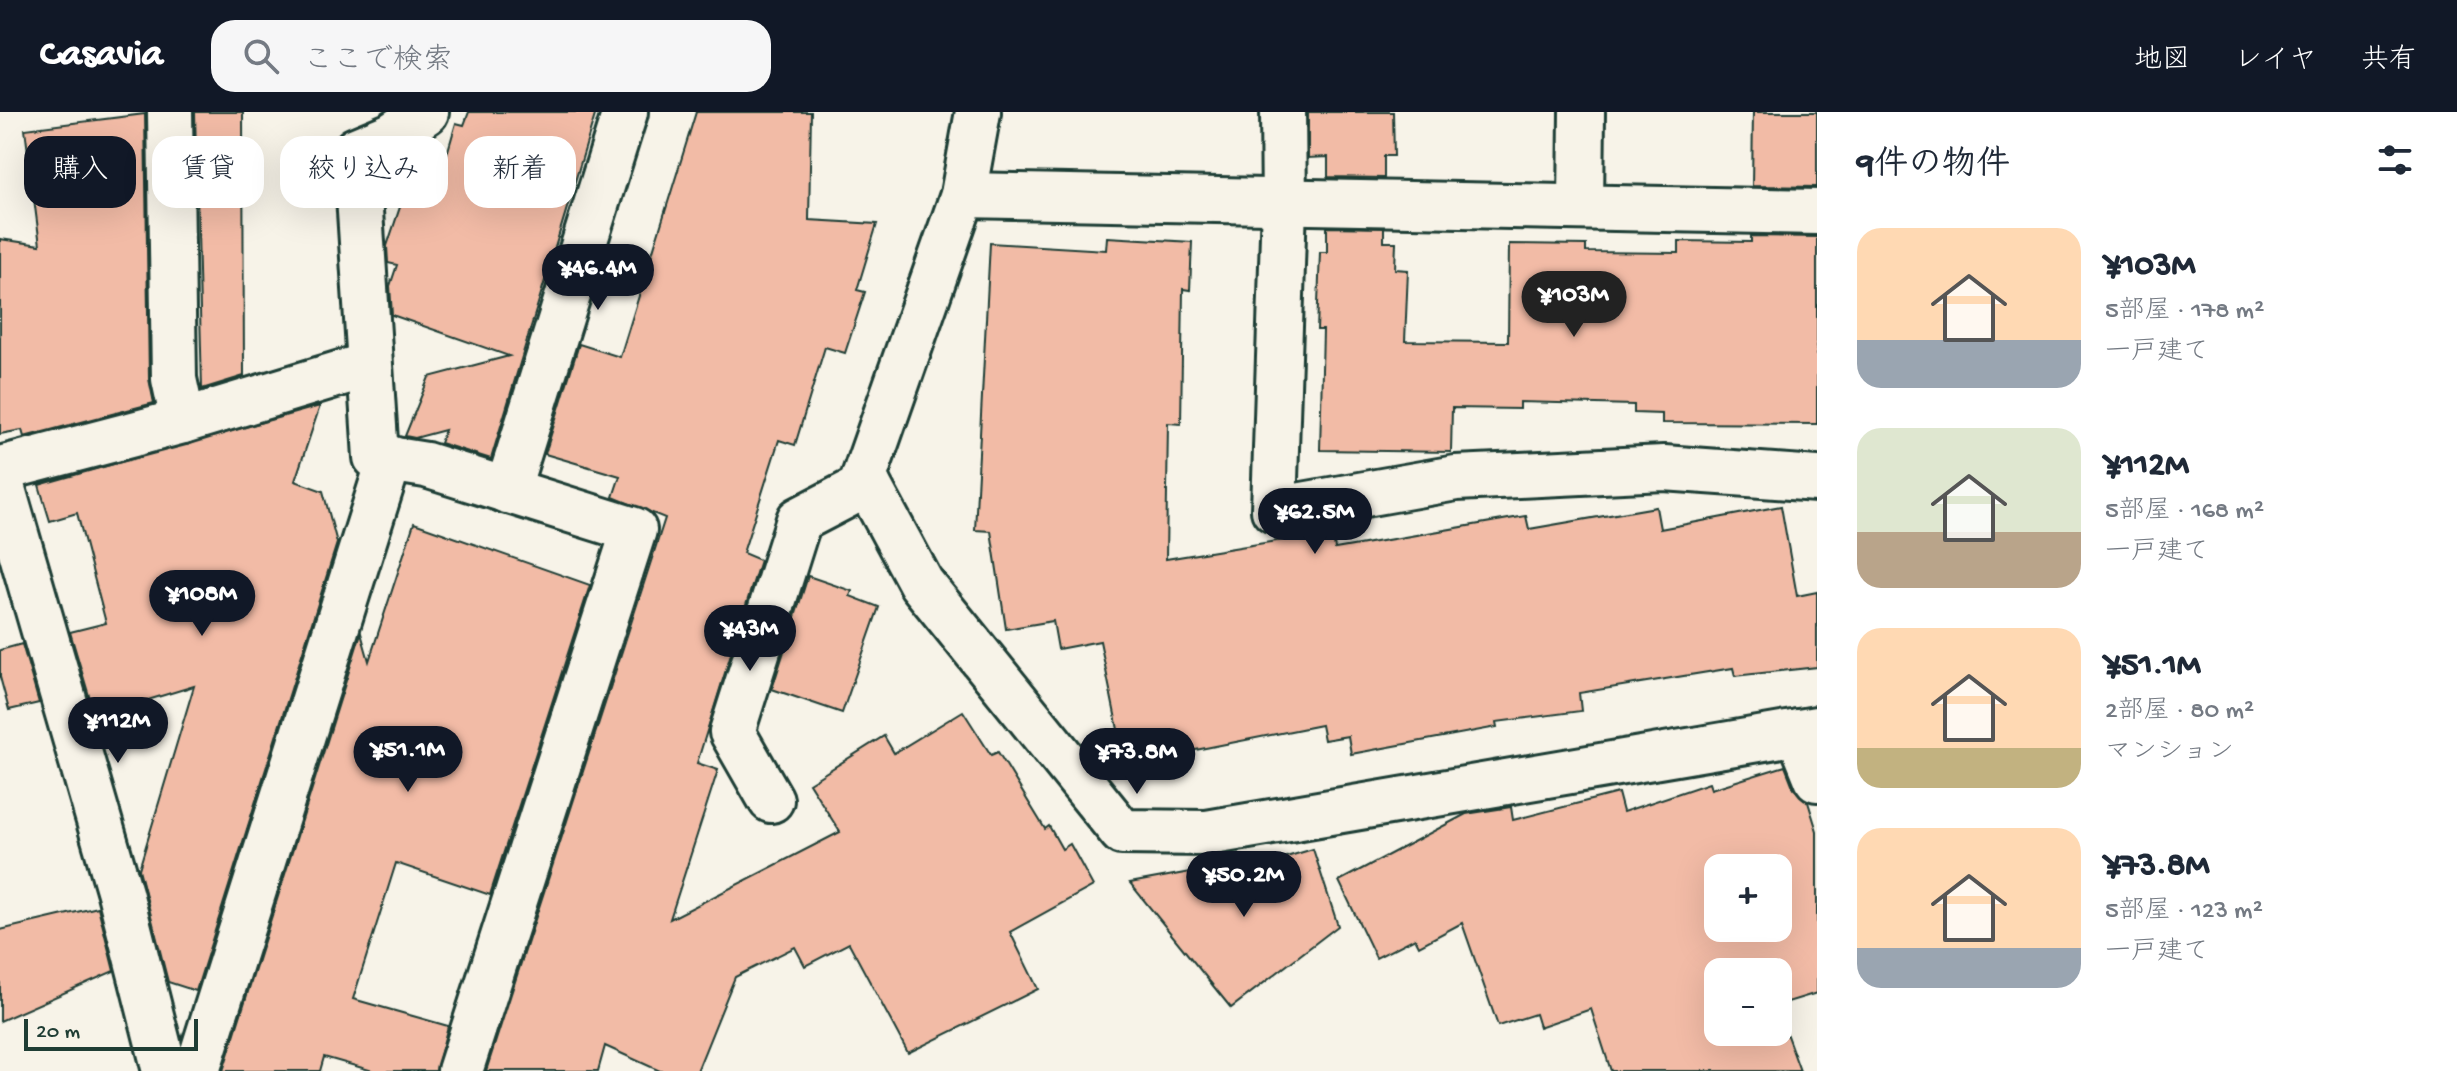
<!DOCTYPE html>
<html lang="ja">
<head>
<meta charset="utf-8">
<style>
	body { margin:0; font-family:"Gochi Hand","Klee One",sans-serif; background:#f6f6f7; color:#1f2937; height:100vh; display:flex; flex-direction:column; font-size:30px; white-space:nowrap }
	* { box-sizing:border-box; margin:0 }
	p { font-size:26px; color:#747a83 }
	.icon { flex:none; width:44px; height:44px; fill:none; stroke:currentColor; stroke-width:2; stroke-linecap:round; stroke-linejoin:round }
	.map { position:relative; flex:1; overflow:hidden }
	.panel { display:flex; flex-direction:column; background:#fff; width:640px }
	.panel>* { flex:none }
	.hud { position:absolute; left:24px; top:24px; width:760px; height:72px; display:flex; gap:16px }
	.buttons { position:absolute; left:1704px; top:742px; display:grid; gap:16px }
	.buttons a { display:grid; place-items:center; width:88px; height:88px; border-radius:16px; background:#fff; box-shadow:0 8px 32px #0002; font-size:40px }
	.scale { position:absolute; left:24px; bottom:20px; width:174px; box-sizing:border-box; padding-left:8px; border:4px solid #1f3d34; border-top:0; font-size:22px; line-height:28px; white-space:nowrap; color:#1f3d34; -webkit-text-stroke:6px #f7f3e8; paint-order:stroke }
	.price { position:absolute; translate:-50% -68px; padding:0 18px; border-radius:28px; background:#111827; color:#fff; font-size:26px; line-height:52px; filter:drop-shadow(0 2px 4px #0008) }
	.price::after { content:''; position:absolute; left:50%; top:48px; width:24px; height:18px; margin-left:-12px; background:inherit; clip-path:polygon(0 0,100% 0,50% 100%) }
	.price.selected { background:#222; color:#fff }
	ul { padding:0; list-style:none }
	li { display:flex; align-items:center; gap:24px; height:200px; padding:0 40px }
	li span { display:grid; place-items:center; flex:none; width:224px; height:160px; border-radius:24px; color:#555 }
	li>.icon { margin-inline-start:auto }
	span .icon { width:96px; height:96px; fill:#fffc; stroke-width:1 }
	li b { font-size:34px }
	h2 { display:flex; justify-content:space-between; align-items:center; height:96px; padding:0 40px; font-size:34px }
	.tag { padding:0 28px; border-radius:24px; background:#fff; box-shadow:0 8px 32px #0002; font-size:28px; line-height:72px }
	.tag.selected { background:#111827; color:#fff }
	header { display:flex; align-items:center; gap:48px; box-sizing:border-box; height:112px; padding:0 40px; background:#111827; color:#fff }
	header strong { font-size:38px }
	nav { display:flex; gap:44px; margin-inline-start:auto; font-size:28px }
	.search { width:560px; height:72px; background:#f6f6f7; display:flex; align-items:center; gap:20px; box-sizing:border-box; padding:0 28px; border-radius:24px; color:#747a83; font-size:30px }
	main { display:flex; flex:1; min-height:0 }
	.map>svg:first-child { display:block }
	.building { fill:#f2bba6; stroke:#1f3d34; stroke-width:2; fill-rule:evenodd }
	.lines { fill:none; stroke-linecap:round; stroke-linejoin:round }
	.minor-casing { stroke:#1f3d34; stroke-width:50 }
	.minor { stroke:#f7f3e8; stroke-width:44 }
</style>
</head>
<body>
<header>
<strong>Casavia</strong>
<div class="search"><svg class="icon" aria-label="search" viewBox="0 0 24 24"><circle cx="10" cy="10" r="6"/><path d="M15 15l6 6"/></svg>ここで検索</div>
<nav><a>地図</a><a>レイヤ</a><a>共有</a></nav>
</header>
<main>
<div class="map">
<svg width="1817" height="959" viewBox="0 0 1817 959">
	<rect width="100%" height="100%" fill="#f7f3e8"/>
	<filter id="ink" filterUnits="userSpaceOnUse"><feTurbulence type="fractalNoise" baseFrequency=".0125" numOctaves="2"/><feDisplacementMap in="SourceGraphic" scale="16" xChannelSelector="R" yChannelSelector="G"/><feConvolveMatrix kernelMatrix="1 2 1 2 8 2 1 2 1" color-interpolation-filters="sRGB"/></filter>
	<g filter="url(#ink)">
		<g class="building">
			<polygon points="195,0 243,0 244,264 202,277"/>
			<polygon points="469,0 596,0 491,347 440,331 445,318 415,326 405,324 429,265 509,244 392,203 390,174 397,153 388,151 387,134 401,92 387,87 400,47 405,44 443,56 456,11 464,13"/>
			<polygon points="696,0 811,0 809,108 877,112 857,178 865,180 845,241 825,235 795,333 779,328 743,441 760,448 697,651 718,658 670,807 840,720 809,671 884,624 894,641 963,599 991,643 998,640 1045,717 1049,714 1062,737 1070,732 1093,774 1010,820 1038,877 908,941 849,831 805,854 795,835 735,865 697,959 660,959 605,934 598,959 486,959 665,406 613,385 620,364 545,342 579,232 620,245"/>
			<polygon points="1308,0 1393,0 1394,44 1384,44 1384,66 1328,65 1328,45 1308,46"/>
			<polygon points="1753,0 1817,0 1817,75 1752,74"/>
			<polygon points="145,2 149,267 154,291 24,325 22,318 0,322 0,127 40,133 25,17"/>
			<polygon points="1327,115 1384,116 1384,130 1396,130 1395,157 1408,158 1405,229 1508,230 1509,132 1586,133 1586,140 1679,141 1679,129 1751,130 1751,124 1817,125 1817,312 1662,311 1662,302 1634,301 1634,293 1520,290 1520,297 1452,296 1451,340 1320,338 1323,218 1317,218 1320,140 1327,140"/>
			<polygon points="1107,125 1192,130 1190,178 1183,177 1181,312 1168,311 1166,447 1332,420 1335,437 1526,404 1529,417 1656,395 1660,417 1781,394 1797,484 1817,480 1817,555 1735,564 1733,556 1579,581 1581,599 1496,610 1497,615 1351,642 1348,624 1324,628 1321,613 1125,652 1100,529 1058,537 1053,509 1006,517 991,419 975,418 990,131 1106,138"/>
			<polygon points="320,294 295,369 323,379 337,431 196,879 168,870 139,757 194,574 95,604 70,520 106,511 77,401 50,409 39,373"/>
			<polygon points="414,411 590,473 490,783 396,751 353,887 448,914 436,959 373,959 324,945 320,959 223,959 361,521 369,549"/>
			<polygon points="808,464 852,479 850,484 879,495 842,601 772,577"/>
			<polygon points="22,532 39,591 9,598 0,565 0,538"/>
			<path d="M1785,654l9,23 14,13 9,29v162l-39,12v-33h-60v60h60v-21l22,60h-189l-20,-62 -52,18 -4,-13 -37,12 -36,-103 -43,23 -4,-8 -39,20 -37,-77 127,-67 45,-7 2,13 105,-27 5,19 86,-29 2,6zM1718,756h60v60h-60z"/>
			<polygon points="1313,737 1338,814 1231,896 1130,771 1256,748 1219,776 1225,782 1263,752"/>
			<polygon points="98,795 114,859 0,909 0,818"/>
		</g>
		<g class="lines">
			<g class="minor-casing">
				<g id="minor">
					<polyline points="170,0 174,267 183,309"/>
					<polyline points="426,0 392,23 356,38 376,345 426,353 634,418 460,959"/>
					<polyline points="978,0 963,83 864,365 921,471 1122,720 1207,721 1817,617"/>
					<polyline points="1283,0 1284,92 1274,398 1456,366 1664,356 1817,367"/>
					<polyline points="963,83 1817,100"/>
					<polyline points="1581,94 1582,0"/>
					<polyline points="0,357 183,309 368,253"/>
					<polyline points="0,367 120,781 165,959"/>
					<polyline points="507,379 625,0"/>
					<polyline points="1798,620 1817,667"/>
					<polyline points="771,688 732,620 799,408 868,372"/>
					<polyline points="197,959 390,346"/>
				</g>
			</g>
			<use href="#minor" class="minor"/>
		</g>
	</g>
</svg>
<div class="buttons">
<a>+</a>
<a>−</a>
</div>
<div class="scale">20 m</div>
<b class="price" style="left:598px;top:200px">¥46.4M</b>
<b class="price selected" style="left:1574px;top:227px">¥103M</b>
<b class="price" style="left:1315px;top:444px">¥62.5M</b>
<b class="price" style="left:202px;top:526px">¥108M</b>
<b class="price" style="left:750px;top:561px">¥43M</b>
<b class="price" style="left:118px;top:653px">¥112M</b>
<b class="price" style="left:408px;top:682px">¥51.1M</b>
<b class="price" style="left:1137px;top:684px">¥73.8M</b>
<b class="price" style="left:1244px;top:807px">¥50.2M</b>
<div class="hud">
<a class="tag selected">購入</a>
<a class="tag">賃貸</a>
<a class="tag">絞り込み</a>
<a class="tag">新着</a>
</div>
</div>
<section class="panel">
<h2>9件の物件<svg class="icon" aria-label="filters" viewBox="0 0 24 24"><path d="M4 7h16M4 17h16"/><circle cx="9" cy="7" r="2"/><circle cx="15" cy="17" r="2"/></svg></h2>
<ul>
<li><span style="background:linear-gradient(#ffd9b3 70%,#9aa5b1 0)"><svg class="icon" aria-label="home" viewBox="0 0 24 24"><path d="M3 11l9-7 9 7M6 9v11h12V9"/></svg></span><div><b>¥103M</b><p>5部屋 · 178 m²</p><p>一戸建て</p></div></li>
<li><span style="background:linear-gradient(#dfe7d0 65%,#b9a48a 0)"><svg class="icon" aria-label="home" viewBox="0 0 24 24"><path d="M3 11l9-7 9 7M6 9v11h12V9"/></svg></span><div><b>¥112M</b><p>5部屋 · 168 m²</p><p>一戸建て</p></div></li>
<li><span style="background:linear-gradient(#ffd9b3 75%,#c2b280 0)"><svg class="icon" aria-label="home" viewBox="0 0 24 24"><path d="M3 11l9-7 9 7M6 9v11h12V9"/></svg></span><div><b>¥51.1M</b><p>2部屋 · 80 m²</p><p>マンション</p></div></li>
<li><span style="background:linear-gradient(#ffd9b3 75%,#9aa5b1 0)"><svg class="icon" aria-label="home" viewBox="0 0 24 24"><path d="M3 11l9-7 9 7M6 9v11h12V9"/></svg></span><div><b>¥73.8M</b><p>5部屋 · 123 m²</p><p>一戸建て</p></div></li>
</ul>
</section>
</main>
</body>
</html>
